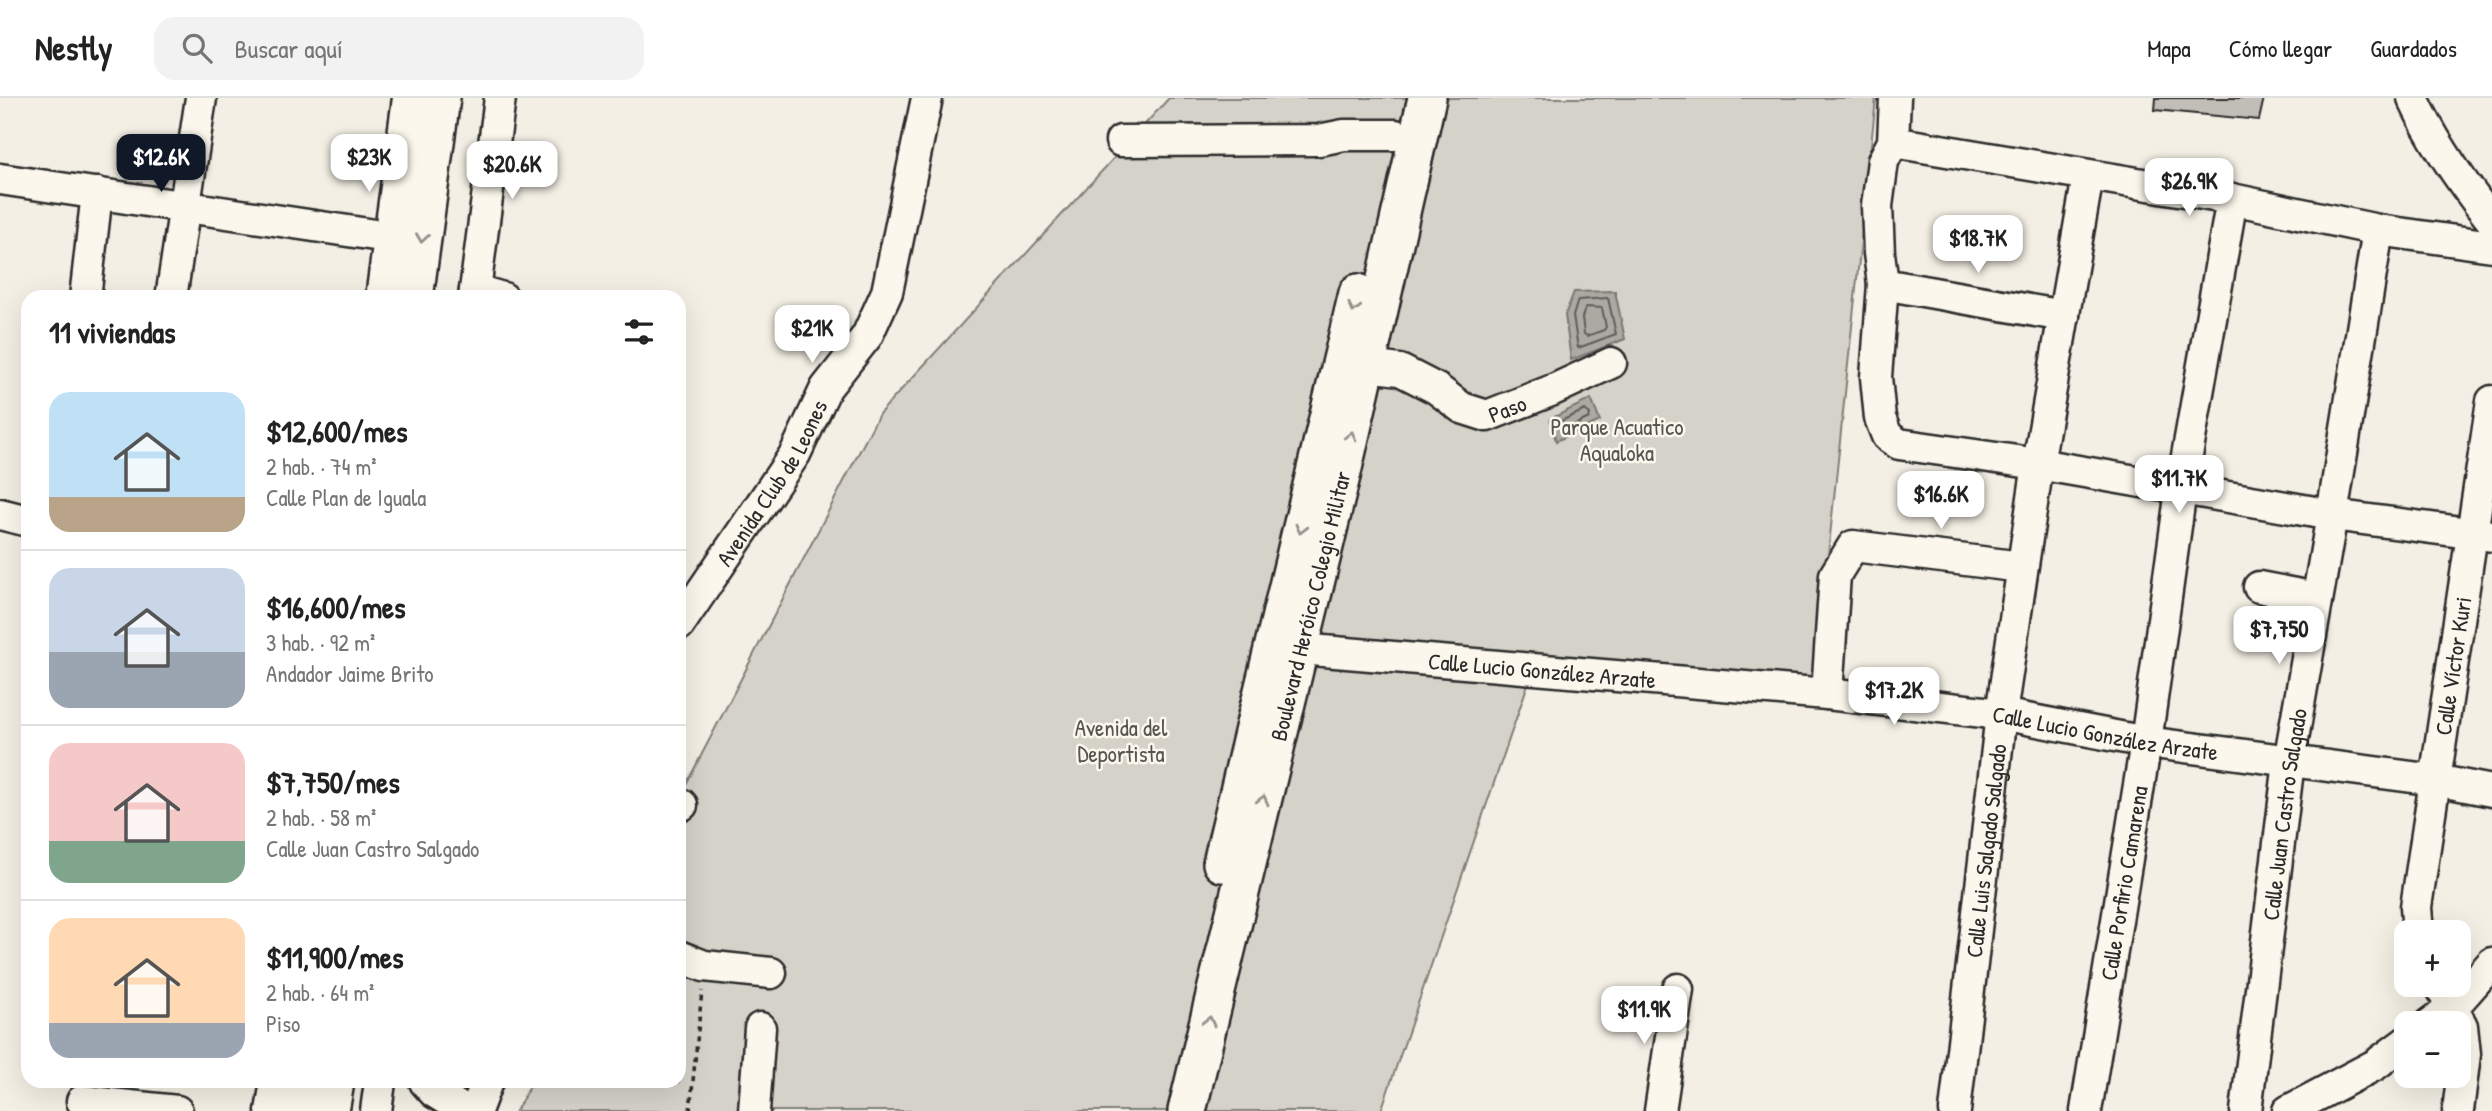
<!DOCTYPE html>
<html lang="es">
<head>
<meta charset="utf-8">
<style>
	body { margin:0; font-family:"Patrick Hand",sans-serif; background:#f2f2f2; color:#222; height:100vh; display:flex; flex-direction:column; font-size:26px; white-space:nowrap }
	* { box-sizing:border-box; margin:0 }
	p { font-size:23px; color:#767676 }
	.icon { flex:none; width:38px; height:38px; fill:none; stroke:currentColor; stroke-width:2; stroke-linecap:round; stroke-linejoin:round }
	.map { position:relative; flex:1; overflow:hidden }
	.side { position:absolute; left:21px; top:192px; width:665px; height:798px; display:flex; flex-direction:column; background:#fff; border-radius:21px; box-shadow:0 7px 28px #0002 }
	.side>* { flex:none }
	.buttons { position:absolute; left:2394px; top:822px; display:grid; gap:14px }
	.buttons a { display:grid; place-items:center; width:77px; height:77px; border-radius:14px; background:#fff; box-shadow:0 7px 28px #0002; font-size:35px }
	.price { position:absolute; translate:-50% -60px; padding:0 16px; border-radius:14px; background:#fff; color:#222; font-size:23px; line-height:46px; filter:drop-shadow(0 2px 4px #0008) }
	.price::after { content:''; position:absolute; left:50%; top:42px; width:21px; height:16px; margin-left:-10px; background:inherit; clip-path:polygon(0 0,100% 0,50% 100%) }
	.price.on { background:#111827; color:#fff }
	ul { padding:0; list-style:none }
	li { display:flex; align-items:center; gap:21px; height:175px; padding:0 28px }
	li+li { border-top:2px solid #e0e0e0 }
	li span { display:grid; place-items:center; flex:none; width:196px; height:140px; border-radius:21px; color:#555 }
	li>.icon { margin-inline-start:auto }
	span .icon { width:84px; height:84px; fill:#fffc; stroke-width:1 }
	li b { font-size:30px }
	h2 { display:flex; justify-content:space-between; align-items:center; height:84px; padding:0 28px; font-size:30px }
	header { display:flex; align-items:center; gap:42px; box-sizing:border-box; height:98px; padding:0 35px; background:#fff; border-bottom:2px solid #e0e0e0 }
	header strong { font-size:33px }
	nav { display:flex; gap:38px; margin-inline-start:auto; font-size:24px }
	.search { width:490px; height:63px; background:#f2f2f2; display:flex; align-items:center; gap:18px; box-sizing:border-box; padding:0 24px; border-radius:21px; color:#767676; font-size:26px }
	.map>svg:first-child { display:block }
	.green { fill:#d5d2c9; stroke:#807e7a; stroke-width:2 }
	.water { fill:#aca9a2; stroke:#787772; stroke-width:2 }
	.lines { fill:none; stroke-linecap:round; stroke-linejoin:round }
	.shore { stroke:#5f5d5b; stroke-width:2 }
	.building { fill:#c0beb6; stroke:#2b2b2b; stroke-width:2 }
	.minor-casing { stroke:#2b2b2b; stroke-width:35 }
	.major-casing { stroke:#2b2b2b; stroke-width:42 }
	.path { stroke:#2b2b2b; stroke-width:3.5; stroke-dasharray:5 5; stroke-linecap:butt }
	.minor { stroke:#fbf7ec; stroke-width:30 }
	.major { stroke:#fbf7ec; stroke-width:37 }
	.oneway { stroke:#93918c }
	.labels { text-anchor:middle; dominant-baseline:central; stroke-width:5; stroke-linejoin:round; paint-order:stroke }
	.street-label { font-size:23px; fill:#2b2b2b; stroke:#fbf7ec }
	.park-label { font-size:23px; fill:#565552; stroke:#fbf7ec }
</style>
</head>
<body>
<header>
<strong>Nestly</strong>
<div class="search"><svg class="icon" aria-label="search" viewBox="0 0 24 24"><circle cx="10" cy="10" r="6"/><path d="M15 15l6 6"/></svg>Buscar aquí</div>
<nav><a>Mapa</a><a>Cómo llegar</a><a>Guardados</a></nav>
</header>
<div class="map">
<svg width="2492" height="1013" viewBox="0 0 2492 1013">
	<rect width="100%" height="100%" fill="#f3efe4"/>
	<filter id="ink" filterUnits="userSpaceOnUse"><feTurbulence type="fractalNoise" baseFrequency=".0143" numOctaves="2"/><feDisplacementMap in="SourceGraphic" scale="14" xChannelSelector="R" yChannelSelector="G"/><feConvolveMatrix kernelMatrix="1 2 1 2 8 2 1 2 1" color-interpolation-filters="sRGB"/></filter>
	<g filter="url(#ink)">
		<polygon class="green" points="1169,0 1876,0 1815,581 1538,557 1381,1013 516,1013 532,984 679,984 679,700 879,316"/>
		<g class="water">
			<polygon points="1615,193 1625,241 1571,262 1565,217 1574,194"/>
			<polygon points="1591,301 1600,323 1556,343 1550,321"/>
		</g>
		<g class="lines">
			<g class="shore">
				<polygon points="1608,200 1616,236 1578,250 1573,218 1578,202"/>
				<polygon points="1586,209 1602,210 1606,229 1604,232 1587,238 1584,236 1582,219"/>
				<polygon points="1585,312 1590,316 1589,320 1564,332 1560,330 1561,323"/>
			</g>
		</g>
		<polygon class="building" points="2156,0 2264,0 2259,22 2155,12"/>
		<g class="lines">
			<g class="minor-casing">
				<g id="minor">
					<polyline points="1895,0 1893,44 1883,63 1877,108 1879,155 1883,186 1876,279 1880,320 1887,338 1899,346 2038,366 2332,417 2492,438"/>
					<path d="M2413,0c20,44 49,85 79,123"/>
					<polyline points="1121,43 1319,42 1344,37 1395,37"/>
					<polyline points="1893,44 2232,101 2378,132 2492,148"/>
					<polyline points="0,81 388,139"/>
					<polyline points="1883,186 2064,218"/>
					<polyline points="475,192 503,200"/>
					<polyline points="85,200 97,95"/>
					<polyline points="171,200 201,0"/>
					<polyline points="381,200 408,0"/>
					<polyline points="474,200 500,0"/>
					<path id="s1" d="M1367,268l33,4 37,19 25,19 25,8 66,-26 58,-27"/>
					<polyline points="0,416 28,423"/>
					<polyline points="2259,489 2316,500"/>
					<path id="s2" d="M679,527l116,-171 31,-66 41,-52 20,-44 40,-194"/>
					<path id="s3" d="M1300,551l527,45 174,20 145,28 289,38 57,11"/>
					<polyline points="1827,596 1835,477 1853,448 2022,469"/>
					<polyline points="679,707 682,707"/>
					<path id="s4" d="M2418,835l-2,-26 76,-506"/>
					<polyline points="679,858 704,868 771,875"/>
					<polyline points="2440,887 2462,928 2465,956 2458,1013"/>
					<polyline points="2430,926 2453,909 2492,865"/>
					<polyline points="425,984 434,994 465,1013"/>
					<polyline points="82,1003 177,1013"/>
					<polyline points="271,1013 276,984"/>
					<polyline points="376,1013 380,984"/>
					<polyline points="476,1013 487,984"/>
					<polyline points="754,1013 760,930"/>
					<polyline points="1660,1013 1678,891"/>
					<path id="s5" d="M1955,1013l46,-397 37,-250 50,-288"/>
					<path id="s6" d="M2086,1013l60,-369 35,-252 51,-291"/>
					<path id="s7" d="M2246,1013l43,-349 43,-247 46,-285"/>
					<polyline points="2288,1013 2375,967 2406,944"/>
				</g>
			</g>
			<g class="major-casing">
				<g id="major">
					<polyline points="414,200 441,0"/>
					<polyline points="1222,765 1358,195"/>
					<polyline points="301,1013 305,984"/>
					<polyline points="330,1013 335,984"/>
					<path id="s8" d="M1187,1013l156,-643 84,-370"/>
				</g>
			</g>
			<polyline class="path" points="690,1013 702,893"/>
			<use href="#minor" class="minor"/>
			<use href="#major" class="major"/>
		</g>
		<defs><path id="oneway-chevron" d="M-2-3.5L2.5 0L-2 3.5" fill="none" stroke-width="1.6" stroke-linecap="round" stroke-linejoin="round" transform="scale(1.75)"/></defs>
		<g class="oneway">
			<use href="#oneway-chevron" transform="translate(422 140) rotate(98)"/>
			<use href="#oneway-chevron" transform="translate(1354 210) rotate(104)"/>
			<use href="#oneway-chevron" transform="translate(1351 338) rotate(-77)"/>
			<use href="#oneway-chevron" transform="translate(1301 431) rotate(104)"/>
			<use href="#oneway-chevron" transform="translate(1263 702) rotate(-76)"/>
			<use href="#oneway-chevron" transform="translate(1209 923) rotate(-76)"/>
		</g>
	</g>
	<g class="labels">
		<g class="street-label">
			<text stroke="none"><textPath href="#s1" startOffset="154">Paso</textPath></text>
			<text stroke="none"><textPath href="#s2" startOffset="170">Avenida Club de Leones</textPath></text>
			<text stroke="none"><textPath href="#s8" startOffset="520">Boulevard Heróico Colegio Militar</textPath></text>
			<text stroke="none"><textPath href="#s4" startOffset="270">Calle Víctor Kuri</textPath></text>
			<text stroke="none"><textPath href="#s3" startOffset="243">Calle Lucio González Arzate</textPath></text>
			<text stroke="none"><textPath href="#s3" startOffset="810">Calle Lucio González Arzate</textPath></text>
			<text stroke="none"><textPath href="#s7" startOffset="299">Calle Juan Castro Salgado</textPath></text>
			<text stroke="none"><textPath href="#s5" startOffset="262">Calle Luis Salgado Salgado</textPath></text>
			<text stroke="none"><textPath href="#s6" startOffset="231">Calle Porfirio Camarena</textPath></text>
		</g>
		<g class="park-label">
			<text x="1617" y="328">Parque Acuatico<tspan x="1617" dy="26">Aqualoka</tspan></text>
			<text x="1121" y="629">Avenida del<tspan x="1121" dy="26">Deportista</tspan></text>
		</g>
	</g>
</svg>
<div class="buttons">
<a>+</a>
<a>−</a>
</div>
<b class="price on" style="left:161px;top:96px">$12.6K</b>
<b class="price" style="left:369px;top:96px">$23K</b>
<b class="price" style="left:512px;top:103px">$20.6K</b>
<b class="price" style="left:2189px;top:120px">$26.9K</b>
<b class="price" style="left:1978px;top:177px">$18.7K</b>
<b class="price" style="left:812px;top:267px">$21K</b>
<b class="price" style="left:2179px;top:417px">$11.7K</b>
<b class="price" style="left:1941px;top:433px">$16.6K</b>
<b class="price" style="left:2279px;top:568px">$7,750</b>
<b class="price" style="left:1894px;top:629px">$17.2K</b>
<b class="price" style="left:1644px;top:948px">$11.9K</b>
<section class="side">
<h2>11 viviendas<svg class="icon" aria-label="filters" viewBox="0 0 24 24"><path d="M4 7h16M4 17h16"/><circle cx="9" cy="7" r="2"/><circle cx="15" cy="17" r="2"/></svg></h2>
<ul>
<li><span style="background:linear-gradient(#bfe0f5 75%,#b9a48a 0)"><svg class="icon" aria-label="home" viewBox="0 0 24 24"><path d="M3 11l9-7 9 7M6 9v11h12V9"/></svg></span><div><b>$12,600/mes</b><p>2 hab. · 74 m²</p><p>Calle Plan de Iguala</p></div></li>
<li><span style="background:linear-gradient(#c9d6e8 60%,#9aa5b1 0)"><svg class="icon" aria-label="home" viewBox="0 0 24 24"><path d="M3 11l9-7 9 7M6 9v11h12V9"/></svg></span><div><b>$16,600/mes</b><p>3 hab. · 92 m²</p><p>Andador Jaime Brito</p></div></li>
<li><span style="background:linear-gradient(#f6c9c9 70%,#7fa58c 0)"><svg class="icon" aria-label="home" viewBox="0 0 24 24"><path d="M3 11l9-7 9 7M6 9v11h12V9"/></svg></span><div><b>$7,750/mes</b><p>2 hab. · 58 m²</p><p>Calle Juan Castro Salgado</p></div></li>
<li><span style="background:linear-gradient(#ffd9b3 75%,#9aa5b1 0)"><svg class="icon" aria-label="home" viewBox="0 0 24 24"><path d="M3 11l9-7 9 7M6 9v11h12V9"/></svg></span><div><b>$11,900/mes</b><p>2 hab. · 64 m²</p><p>Piso</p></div></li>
</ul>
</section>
</div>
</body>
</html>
